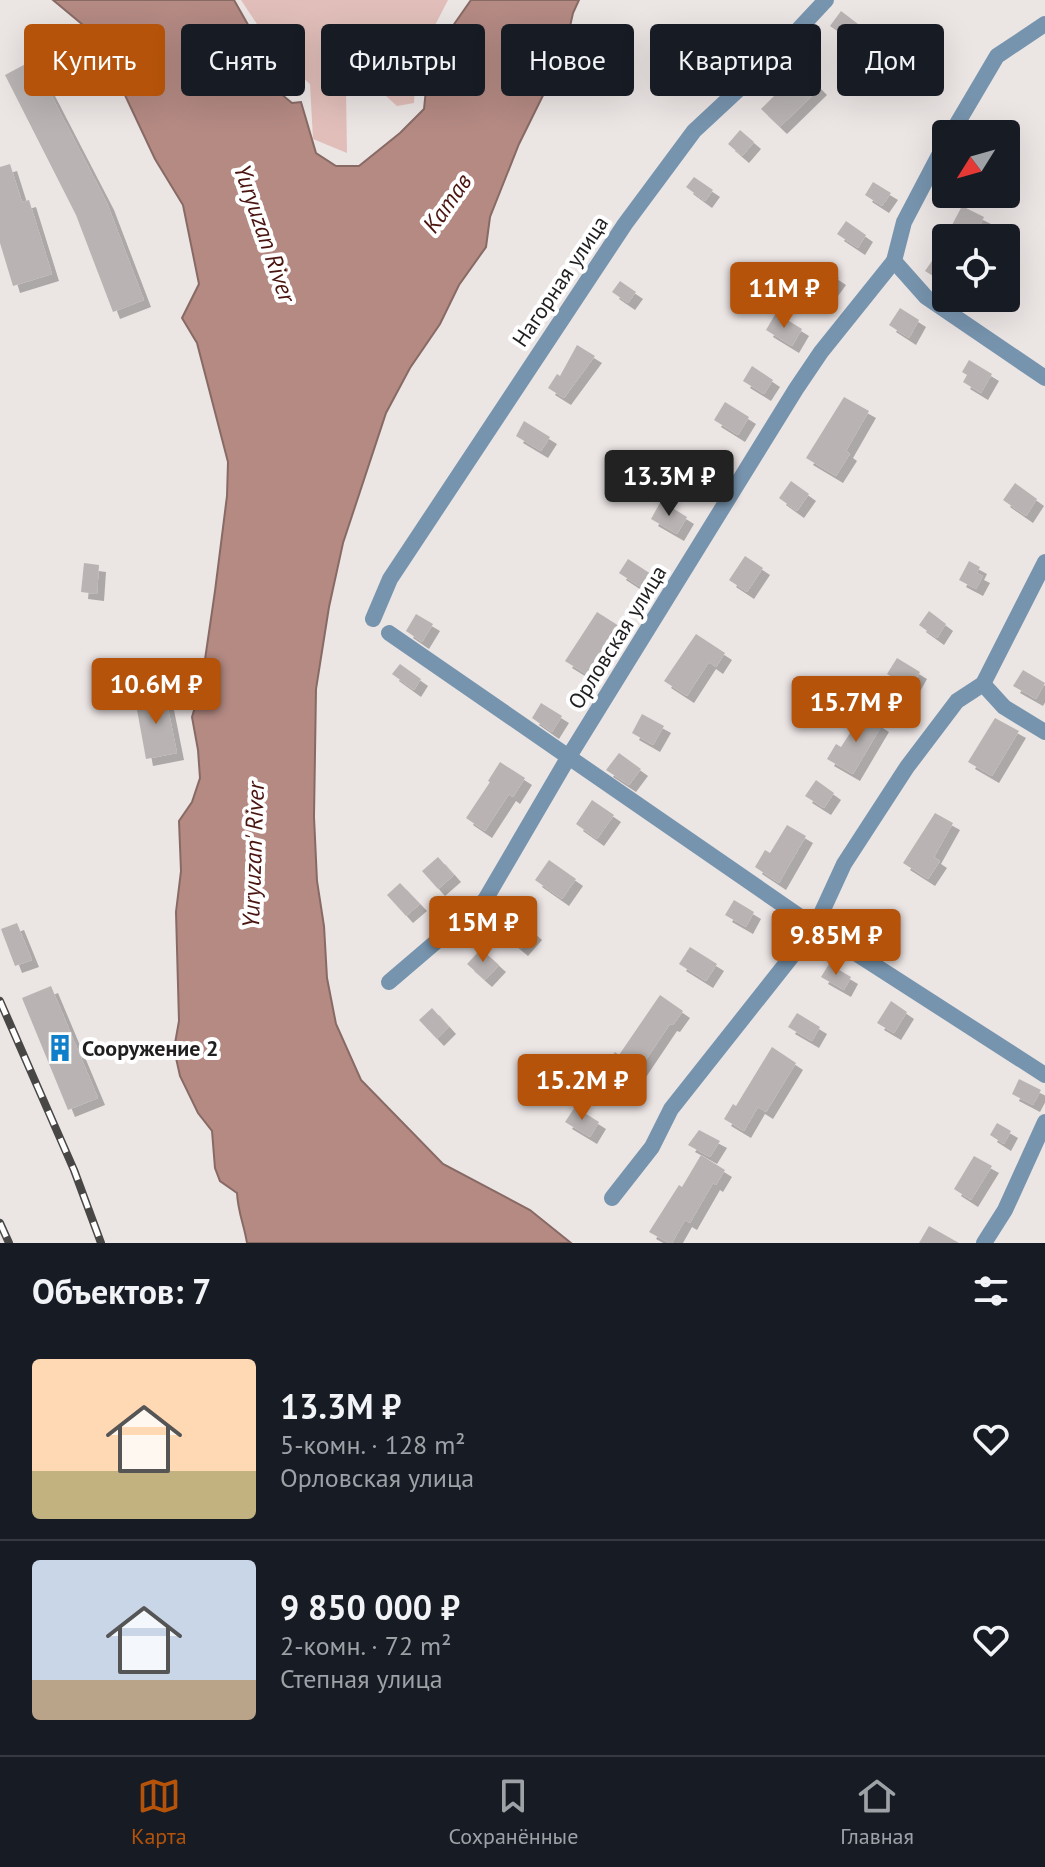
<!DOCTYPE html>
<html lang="ru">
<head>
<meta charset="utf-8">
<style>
	body { margin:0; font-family:"PT Sans",sans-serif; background:#242831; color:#f1f3f6; height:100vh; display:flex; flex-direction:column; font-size:30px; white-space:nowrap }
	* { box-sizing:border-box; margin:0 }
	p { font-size:26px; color:#9ea1a6 }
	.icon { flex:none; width:44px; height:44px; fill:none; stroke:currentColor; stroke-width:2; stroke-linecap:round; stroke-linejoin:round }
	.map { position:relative; height:1243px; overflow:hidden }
	.drawer { display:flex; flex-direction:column; background:#171b24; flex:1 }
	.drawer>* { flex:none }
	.guide { position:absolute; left:24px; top:24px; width:998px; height:72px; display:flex; gap:16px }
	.needle { width:52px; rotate:233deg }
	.tools { position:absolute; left:932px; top:120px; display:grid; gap:16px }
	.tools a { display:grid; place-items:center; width:88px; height:88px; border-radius:8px; background:#171b24; box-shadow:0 8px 32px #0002; font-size:40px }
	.price { position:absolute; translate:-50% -68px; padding:0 18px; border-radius:8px; background:#b45309; color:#fff; font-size:26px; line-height:52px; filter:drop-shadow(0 2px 4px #0008) }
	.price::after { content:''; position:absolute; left:50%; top:48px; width:24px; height:18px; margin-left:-12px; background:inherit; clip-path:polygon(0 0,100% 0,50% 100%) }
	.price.on { background:#222; color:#fff }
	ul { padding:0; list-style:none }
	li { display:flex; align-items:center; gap:24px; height:200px; padding:0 32px }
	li+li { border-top:2px solid #363941 }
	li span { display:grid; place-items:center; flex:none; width:224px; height:160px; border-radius:8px; color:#555 }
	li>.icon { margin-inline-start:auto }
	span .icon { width:96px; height:96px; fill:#fffc; stroke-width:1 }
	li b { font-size:34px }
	h2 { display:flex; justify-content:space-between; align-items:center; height:96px; padding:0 32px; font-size:34px }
	.tag { padding:0 28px; border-radius:8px; background:#171b24; box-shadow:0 8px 32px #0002; font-size:28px; line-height:72px }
	.tag.on { background:#b45309; color:#fff }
	.dock { display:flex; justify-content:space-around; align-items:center; height:112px; border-top:2px solid #363941; background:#171b24; font-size:22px; color:#9ea1a6 }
	.dock a { display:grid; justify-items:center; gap:4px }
	.dock .on { color:#b45309 }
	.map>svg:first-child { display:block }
	.green { fill:#e1beb9 }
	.water { fill:#b48a83; stroke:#886a65; stroke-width:2 }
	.building { fill:#b9b4b3; filter:url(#shadow) }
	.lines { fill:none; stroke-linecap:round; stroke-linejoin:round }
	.street { stroke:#7794ae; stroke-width:16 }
	.rail-casing { stroke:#494646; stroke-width:8 }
	.rail { stroke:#fff; stroke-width:5; stroke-dasharray:15; stroke-linecap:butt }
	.labels { text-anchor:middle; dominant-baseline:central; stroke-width:8; stroke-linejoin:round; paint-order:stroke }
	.street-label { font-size:22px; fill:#201e1e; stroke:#fff }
	.poi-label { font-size:22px; font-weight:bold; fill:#201e1e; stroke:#fff; text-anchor:start }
	.water-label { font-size:24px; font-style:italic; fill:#4a140f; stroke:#fff }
</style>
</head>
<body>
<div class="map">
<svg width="1045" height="1243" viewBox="0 0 1045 1243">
	<defs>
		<filter id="shadow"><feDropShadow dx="7" dy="7" stdDeviation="0" flood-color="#0004"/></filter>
	</defs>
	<rect width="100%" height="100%" fill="#ebe5e4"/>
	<polygon class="green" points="241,0 448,0 416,62 414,103 397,106 356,69 346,90 347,153 313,139 310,84 279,57"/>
	<path class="water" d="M53,0h181l34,60 7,29 17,14 9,-1 15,51 20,13h23l41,-33 24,-24 5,-49 42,-60h108l-6,13 -9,40 -45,91 -29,73 -4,30 -27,38 -19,39 -30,44 -24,45 -43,130 -14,64 -13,82 -2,128 3,64 7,45 3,52 9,46 25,56 82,84 87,46 41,33h-324c-3,-19 -9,-30 -10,-50l-17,-12 -5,-13 -3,-37 -14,-18 -18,-37 -6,-27 5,-28 -3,-109 5,-41 -2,-50 13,-19 8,-24 -2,-28 -6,-33 9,-30 14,-96 12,-95 1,-34 -31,-119 -15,-25 17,-34 -16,-79 -28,-46 -39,-83 -33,-51z"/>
	<g class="building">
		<polygon points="841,11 858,24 847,38 830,26"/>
		<polygon points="33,60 107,203 144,300 113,312 76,215 5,75"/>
		<polygon points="801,69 820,88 780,127 761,109"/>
		<polygon points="740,130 754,142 742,156 728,144"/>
		<polygon points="10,164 22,202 29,200 52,274 13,286 0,243 0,167"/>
		<polygon points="694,177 713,190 705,201 686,187"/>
		<polygon points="873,182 891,193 882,206 865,195"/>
		<polygon points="962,206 984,217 975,236 952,225"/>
		<polygon points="846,221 866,235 858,248 837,234"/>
		<polygon points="934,258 946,265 946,284 925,271"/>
		<polygon points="821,266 839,278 831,289 813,278"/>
		<polygon points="620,281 636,292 628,303 612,292"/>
		<polygon points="900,308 919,320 909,338 889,325"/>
		<polygon points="776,313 802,329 792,346 766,330"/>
		<polygon points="577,345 595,356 564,398 548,388 557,374 560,376"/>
		<polygon points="969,360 992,374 981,393 963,382 967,375 962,372"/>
		<polygon points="752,366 773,380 764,394 743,381"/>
		<polygon points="844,397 869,411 846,451 850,454 836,476 806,458"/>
		<polygon points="725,402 749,417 738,435 714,420"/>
		<polygon points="524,421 550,437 541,451 516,436"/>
		<polygon points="695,454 717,467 706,485 685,472"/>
		<polygon points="791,481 809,494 797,511 779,498"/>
		<polygon points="1015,483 1037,499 1026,516 1003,500"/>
		<polygon points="661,501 687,517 677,534 651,519"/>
		<polygon points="745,556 763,568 747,592 729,580"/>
		<polygon points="628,559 651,574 642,588 619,573"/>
		<polygon points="969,561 980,567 977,573 983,576 976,589 959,580"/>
		<polygon points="84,563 99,565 97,594 81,592"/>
		<polygon points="929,611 946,624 937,638 919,625"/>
		<polygon points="597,612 619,626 586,674 565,661"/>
		<polygon points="416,614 433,624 422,642 406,631"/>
		<polygon points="696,634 725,653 716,667 709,662 687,696 664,681"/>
		<polygon points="897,658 920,672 911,688 887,674"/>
		<polygon points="400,664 421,679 414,690 392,674"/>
		<polygon points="1023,670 1045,683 1036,699 1013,686"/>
		<polygon points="165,693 177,753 146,759 135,699"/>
		<polygon points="541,703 562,716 552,732 532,718"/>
		<polygon points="863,713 882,725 853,774 827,759 836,744 841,747"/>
		<polygon points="642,714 664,726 653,745 632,733"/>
		<polygon points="995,718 1019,731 992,776 968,762"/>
		<polygon points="619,753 641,769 629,785 606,770"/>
		<polygon points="500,762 525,778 513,797 509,794 485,831 466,818 490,782 488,781"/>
		<polygon points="816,780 834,793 824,808 805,796"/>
		<polygon points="592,800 614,815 597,839 576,824"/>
		<polygon points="935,813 953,823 934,857 940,861 928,879 903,863"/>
		<polygon points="787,825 806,836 779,883 755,867 765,850 770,853"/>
		<polygon points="438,857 454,875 438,889 422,871"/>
		<polygon points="549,860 576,879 562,899 535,880"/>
		<polygon points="400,883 420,904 406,916 387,895"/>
		<polygon points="734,900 754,912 746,927 725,915"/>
		<polygon points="512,913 535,933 521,949 498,930"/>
		<polygon points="865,917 887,928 879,944 857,932"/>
		<polygon points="17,923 32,960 15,966 1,929"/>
		<polygon points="690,947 717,964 706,981 679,964"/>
		<polygon points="481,949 499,965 485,980 467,964"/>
		<polygon points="829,964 851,977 844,990 821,977"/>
		<polygon points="51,986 98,1098 68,1110 22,998"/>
		<polygon points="660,995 683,1011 673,1025 670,1024 629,1085 604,1068 615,1052 619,1055"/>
		<polygon points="891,1001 907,1012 894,1033 877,1023"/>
		<polygon points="432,1008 449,1027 437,1039 419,1020"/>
		<polygon points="797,1013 820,1027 812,1041 788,1027"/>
		<polygon points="772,1047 796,1063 766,1112 758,1107 744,1131 724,1119 733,1104 736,1106"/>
		<polygon points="1019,1079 1041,1090 1033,1105 1012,1094"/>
		<polygon points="575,1107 599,1122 590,1137 565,1122"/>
		<polygon points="997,1123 1011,1131 1004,1144 990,1135"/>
		<polygon points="699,1130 720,1141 710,1157 688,1145"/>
		<polygon points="701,1155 725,1170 716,1185 713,1183 690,1223 685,1220 672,1243 669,1243 649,1232 679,1185 682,1187"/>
		<polygon points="974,1156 992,1166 971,1200 954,1189"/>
		<polygon points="929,1226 959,1243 919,1243"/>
	</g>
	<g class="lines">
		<g class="street">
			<polyline points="951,134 997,56 1045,24"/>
			<polyline points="946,142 904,222 894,261 926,297 1045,378"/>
			<polyline points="373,619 390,579 625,224 694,131 767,63 826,0"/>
			<polyline points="389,633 815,927 1045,1075"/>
			<polyline points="983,684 1004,707 1045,732"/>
			<polyline points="389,982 485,900 568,758 796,389 821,352 894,261"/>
			<polyline points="612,1198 652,1147 671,1109 815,927 844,864 907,767 957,701 983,684 1045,562"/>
			<polyline points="984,1243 1005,1210 1045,1122"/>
		</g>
		<g class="rail-casing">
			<g id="rail">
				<polyline points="0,1001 74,1170 101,1243"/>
				<polyline points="0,1223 9,1243"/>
			</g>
		</g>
		<use href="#rail" class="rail"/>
	</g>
	<defs>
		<g id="building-bare" transform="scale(2.16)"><path d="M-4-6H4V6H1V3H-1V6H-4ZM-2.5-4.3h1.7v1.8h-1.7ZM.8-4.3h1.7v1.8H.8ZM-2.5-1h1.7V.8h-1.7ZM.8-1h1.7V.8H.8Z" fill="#107fc9" stroke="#fff" stroke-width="2.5" paint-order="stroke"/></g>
	</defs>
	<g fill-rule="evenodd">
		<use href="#building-bare" x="60" y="1048"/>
	</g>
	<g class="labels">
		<g class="street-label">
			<text transform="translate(560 281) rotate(-56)">Нагорная улица</text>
			<text transform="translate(617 637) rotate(-58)">Орловская улица</text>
		</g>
		<g class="poi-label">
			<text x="82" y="1048">Сооружение 2</text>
		</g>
		<g class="water-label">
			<text transform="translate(447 203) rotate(-55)">Катав</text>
			<text transform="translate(265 233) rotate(71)">Yuryuzan River</text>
			<text transform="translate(253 855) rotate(-88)">Yuryuzan' River</text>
		</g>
	</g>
</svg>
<div class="tools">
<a><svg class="needle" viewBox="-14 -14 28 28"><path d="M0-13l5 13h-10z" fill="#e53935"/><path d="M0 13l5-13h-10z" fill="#9ea1a6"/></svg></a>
<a><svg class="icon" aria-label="locate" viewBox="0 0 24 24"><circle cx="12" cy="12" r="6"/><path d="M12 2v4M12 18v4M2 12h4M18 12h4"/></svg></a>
</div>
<b class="price" style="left:784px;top:330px">11M ₽</b>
<b class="price on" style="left:669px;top:518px">13.3M ₽</b>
<b class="price" style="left:156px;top:726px">10.6M ₽</b>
<b class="price" style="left:856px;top:744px">15.7M ₽</b>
<b class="price" style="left:483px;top:964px">15M ₽</b>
<b class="price" style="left:836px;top:977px">9.85M ₽</b>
<b class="price" style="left:582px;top:1122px">15.2M ₽</b>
<div class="guide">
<a class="tag on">Купить</a>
<a class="tag">Снять</a>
<a class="tag">Фильтры</a>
<a class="tag">Новое</a>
<a class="tag">Квартира</a>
<a class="tag">Дом</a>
</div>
</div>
<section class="drawer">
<h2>Объектов: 7<svg class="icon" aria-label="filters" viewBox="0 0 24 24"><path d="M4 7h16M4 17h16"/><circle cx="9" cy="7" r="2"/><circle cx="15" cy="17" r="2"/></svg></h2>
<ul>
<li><span style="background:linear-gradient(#ffd9b3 70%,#c2b280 0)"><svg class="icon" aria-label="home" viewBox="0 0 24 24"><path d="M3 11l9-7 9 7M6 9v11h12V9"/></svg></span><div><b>13.3M ₽</b><p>5-комн. · 128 m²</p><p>Орловская улица</p></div><svg class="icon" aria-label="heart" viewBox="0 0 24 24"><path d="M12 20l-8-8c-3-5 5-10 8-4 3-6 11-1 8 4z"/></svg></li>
<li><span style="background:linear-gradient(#c9d6e8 75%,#b9a48a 0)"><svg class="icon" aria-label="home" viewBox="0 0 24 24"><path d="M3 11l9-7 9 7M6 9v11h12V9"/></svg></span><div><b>9 850 000 ₽</b><p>2-комн. · 72 m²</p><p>Степная улица</p></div><svg class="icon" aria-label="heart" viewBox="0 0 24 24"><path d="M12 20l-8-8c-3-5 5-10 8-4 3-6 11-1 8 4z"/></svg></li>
</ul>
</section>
<nav class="dock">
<a class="on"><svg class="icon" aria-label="map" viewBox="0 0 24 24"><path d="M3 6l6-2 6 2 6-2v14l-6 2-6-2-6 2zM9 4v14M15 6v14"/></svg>Карта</a>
<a><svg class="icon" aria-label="saved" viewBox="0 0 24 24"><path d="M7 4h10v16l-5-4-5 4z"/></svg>Сохранённые</a>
<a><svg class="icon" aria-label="home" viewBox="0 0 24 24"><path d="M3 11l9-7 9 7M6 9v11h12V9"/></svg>Главная</a>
</nav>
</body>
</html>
